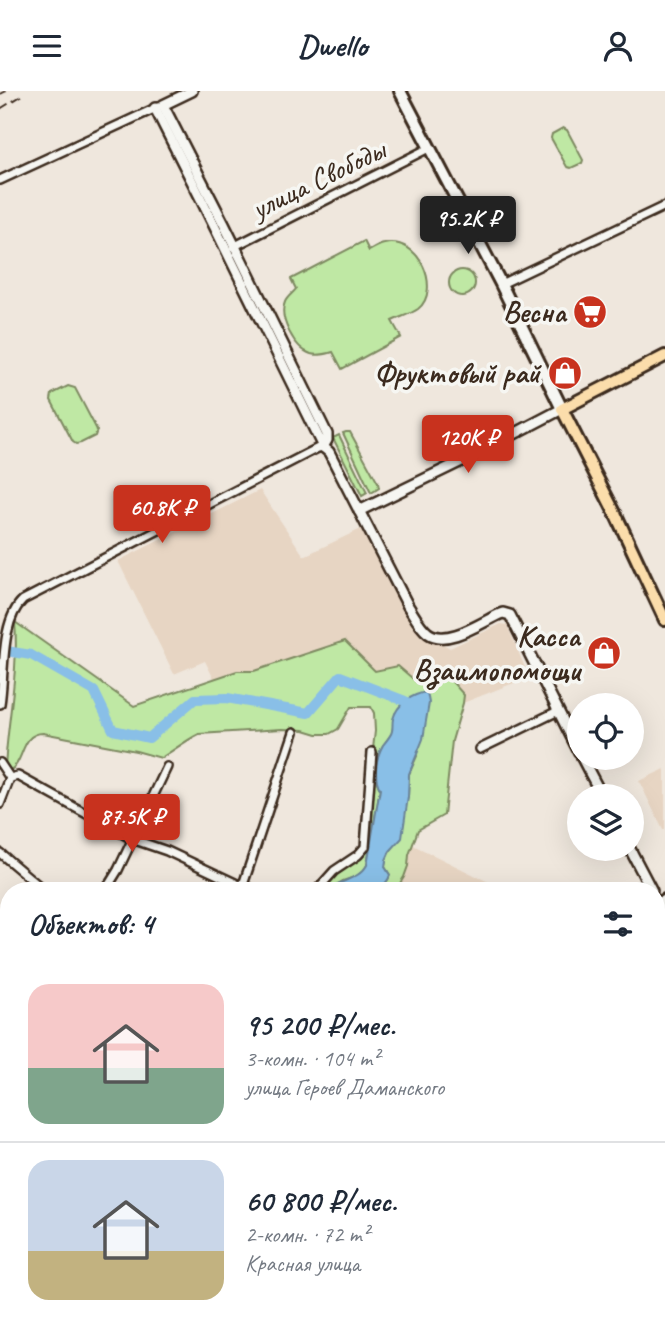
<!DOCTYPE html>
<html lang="ru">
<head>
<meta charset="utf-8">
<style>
	body { margin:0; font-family:Caveat,sans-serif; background:#f6f6f7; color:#1f2937; height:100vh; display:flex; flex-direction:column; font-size:26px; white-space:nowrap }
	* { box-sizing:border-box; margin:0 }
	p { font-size:23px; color:#747a83 }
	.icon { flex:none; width:38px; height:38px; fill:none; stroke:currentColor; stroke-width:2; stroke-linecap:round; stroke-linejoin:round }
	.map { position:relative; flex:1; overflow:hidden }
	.panel { position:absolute; left:0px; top:791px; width:665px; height:448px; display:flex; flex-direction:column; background:#fff; border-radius:28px 28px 0 0; box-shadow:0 7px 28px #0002 }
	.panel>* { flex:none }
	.controls { position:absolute; left:567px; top:602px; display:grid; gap:14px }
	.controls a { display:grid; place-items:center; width:77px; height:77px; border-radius:50%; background:#fff; box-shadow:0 7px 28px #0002; font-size:35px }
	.price { position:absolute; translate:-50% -60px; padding:0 16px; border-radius:7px; background:#c8321e; color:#fff; font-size:23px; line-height:46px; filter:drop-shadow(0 2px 4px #0008) }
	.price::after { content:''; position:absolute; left:50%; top:42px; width:21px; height:16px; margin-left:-10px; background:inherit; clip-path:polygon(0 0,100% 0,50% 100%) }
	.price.current { background:#222; color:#fff }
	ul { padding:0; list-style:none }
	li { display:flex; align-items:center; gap:21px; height:175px; padding:0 28px }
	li+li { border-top:2px solid #e0e1e3 }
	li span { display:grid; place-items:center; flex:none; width:196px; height:140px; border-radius:21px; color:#555 }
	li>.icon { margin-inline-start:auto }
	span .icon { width:84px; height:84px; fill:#fffc; stroke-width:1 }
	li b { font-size:30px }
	h2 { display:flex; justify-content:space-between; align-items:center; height:84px; padding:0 28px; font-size:30px }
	header { display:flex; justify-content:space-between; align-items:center; height:91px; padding:0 28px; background:#fff; font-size:32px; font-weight:700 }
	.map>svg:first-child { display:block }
	.built { fill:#e7d5c3 }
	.green { fill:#bfe8a4; stroke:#7d8961; stroke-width:2 }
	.water { fill:#89bfe7; stroke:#6a8397; stroke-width:2 }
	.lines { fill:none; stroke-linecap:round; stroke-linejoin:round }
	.river { stroke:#89bfe7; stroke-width:10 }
	.minor-casing { stroke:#3b2a1e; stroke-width:12 }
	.tertiary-casing { stroke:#3b2a1e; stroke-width:14 }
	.secondary-casing { stroke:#3b2a1e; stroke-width:16 }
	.primary-casing { stroke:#3b2a1e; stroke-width:16 }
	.minor { stroke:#f6f6f2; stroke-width:7 }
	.tertiary { stroke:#f6f6f2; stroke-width:9 }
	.secondary { stroke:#f6f6f2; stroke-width:10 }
	.primary { stroke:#fbddab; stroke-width:10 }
	.rail { stroke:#3b2a1e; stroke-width:2; stroke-dasharray:10 5; stroke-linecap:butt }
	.labels { text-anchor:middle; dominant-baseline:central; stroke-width:7; stroke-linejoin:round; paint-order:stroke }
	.street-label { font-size:30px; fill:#3b2a1e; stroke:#f6f6f2 }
	.poi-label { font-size:30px; font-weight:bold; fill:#3b2a1e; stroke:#f6f6f2; text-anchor:end }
</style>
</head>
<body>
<header><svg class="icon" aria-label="menu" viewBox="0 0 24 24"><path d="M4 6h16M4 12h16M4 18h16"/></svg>Dwello<svg class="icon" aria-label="person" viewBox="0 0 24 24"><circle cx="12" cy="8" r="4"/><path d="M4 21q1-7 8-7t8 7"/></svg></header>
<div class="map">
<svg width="665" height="1239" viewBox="0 0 665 1239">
	<rect width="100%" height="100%" fill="#efe7dd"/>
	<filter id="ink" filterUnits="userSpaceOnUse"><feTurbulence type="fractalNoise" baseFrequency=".0143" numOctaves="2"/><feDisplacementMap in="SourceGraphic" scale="14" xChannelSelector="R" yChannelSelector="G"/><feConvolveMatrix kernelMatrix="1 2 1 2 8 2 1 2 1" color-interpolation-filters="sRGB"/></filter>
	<g filter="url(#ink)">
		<g class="built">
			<polygon points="260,399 304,465 361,438 413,536 450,557 501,533 507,534 529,586 463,612 464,604 447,585 419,593 398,575 375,580 345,550 254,580 237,580 214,588 205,570 174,583 118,470"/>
			<polygon points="665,678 665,739 663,739 639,690"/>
			<polygon points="413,754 507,800 395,800 404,785"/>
			<polygon points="656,1012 665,1029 665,1049 656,1053"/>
		</g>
		<g class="green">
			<polygon points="563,37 567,39 583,69 582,72 571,77 567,76 551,47 552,43"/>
			<path d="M364,150l5,10c5,-3 10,-6 15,-7 35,-9 58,46 34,65 -7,5 -18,8 -26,12l9,16 -59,32 -9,-17c-7,2 -14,4 -22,2 -16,-5 -33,-36 -26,-52 2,-5 8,-9 11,-13l-5,-10z"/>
			<circle cx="462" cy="192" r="13"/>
			<polygon points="68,295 75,297 97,339 95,345 81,352 76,353 73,351 51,309 52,303"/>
			<polygon points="346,341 350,341 378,392 379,397 371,402 343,342"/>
			<polygon points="339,344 367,402 362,405 333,347"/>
			<path d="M15,531l119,84 103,-35h17l91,-30 30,30 23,-5 21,18 28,-8 17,19 -1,8 -11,38 -8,74 -26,15 -9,25 -1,11 -4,11 -9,14h-18c6,-5 11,-9 13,-16l-5,-8 1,-7 2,-6 6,-8 14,-49 1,-23 8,-18 -22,-41 -3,18 -10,14 -5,35 3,7 -13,76 -3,5 -7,6 -14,5 -17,10h-9l23,-21 18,-9 3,-6 14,-124 -1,-18 -3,-6h-20l-13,22 -9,5h-12l-13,-4 -22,-1 -83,5c-14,7 -25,16 -38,24l-25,-7 -93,-18c-23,0 -18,30 -34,38l-4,-4c3,-49 14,-97 10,-145z"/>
		</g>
		<path class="water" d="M427,601l2,11 -6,36 -14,35 -1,23 -6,41 -12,13 -4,9 -1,7 5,8c-2,7 -7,11 -13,16h-9l-10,-3 -6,3h-26c13,-11 33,-11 41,-26l13,-76c-7,-13 -4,-32 3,-44 3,-4 8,-9 9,-14 1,-4 0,-8 1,-12 4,-15 19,-25 34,-27z"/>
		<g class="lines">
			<g class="river">
				<polyline points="0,559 31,564 94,600 113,639 149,647 195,608 227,607 308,622 340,585 405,610 409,618 407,624"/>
				<polyline points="602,1230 609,1235 609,1239"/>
			</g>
			<g class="minor-casing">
				<g id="minor">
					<polyline points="0,89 158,16"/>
					<polyline points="233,156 429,57"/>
					<polyline points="501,193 665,115"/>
					<path d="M0,613c5,-30 0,-83 23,-104l295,-152 5,-1"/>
					<polyline points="480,658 558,620"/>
					<polyline points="0,672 10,687"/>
					<polyline points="10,687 18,685 132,748 167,760 237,793 257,800"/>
					<polyline points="0,713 10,687"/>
					<polyline points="0,762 45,800"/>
					<polyline points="105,800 118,779 167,676"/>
					<polyline points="241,800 294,641"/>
					<polyline points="316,800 334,780 358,764 365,756 372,661"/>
					<polyline points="0,903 9,895"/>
					<polyline points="656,990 665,1007"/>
					<polyline points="0,998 9,1008"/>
					<polyline points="0,1045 9,1037"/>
					<polyline points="656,1062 665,1057"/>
					<polyline points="0,1164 9,1174"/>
					<polyline points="661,1183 665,1182"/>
					<polyline points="60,1230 68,1239"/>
					<polyline points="217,1230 226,1239"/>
					<polyline points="407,1230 415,1239"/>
					<polyline points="368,1239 376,1230"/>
				</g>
			</g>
			<g class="tertiary-casing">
				<g id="tertiary">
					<polyline points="192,0 163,14 224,133 327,343 327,349 323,356"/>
					<path d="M155,17l45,89 123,250 6,5 79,154c6,9 11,20 20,27 19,14 54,-11 72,-19l3,-1 7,2 69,137"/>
					<polyline points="359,420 468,367 562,318"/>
					<polyline points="582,667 602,705"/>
					<polyline points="630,758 652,800"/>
					<polyline points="656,809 665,826"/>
				</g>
			</g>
			<g class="secondary-casing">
				<g id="secondary">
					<polyline points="400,0 501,193 562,318"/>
					<polyline points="656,814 665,809"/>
					<polyline points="133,1239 142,1230"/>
				</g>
			</g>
			<g class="primary-casing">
				<polyline id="primary" points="665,265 562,318 616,424 665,529"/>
			</g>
			<use href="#minor" class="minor"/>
			<use href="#tertiary" class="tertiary"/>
			<use href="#secondary" class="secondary"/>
			<use href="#primary" class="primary"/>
			<g class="rail">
				<polyline points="0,3 6,0"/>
				<polyline points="0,18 21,5"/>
			</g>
		</g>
	</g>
	<defs>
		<g id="supermarket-disc" transform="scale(1.75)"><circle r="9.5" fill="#c8321e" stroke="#f6f6f2"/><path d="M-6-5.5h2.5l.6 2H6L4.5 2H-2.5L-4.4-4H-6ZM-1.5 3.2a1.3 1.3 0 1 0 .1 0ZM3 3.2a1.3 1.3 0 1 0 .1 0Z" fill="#fff"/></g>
		<g id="shop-disc" transform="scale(1.75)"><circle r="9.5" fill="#c8321e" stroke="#f6f6f2"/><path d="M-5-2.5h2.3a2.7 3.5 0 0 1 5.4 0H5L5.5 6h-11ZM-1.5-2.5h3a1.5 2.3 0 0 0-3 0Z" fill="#fff"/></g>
	</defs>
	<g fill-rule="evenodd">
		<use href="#supermarket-disc" x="590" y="221"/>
		<use href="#shop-disc" x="565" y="282"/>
		<use href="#shop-disc" x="604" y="562"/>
	</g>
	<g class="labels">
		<g class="street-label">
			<text transform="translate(318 88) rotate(-26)">улица Свободы</text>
		</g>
		<g class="poi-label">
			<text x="566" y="221">Весна</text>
			<text x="540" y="282">Фруктовый рай</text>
			<text x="580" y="545">Касса<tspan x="580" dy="34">Взаимопомощи</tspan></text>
		</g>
	</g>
</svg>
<div class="controls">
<a><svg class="icon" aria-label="locate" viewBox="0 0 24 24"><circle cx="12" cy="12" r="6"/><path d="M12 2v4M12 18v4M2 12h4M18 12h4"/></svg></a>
<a><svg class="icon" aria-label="layers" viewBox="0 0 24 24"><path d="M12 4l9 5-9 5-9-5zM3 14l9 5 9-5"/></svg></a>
</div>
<b class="price current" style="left:468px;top:165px">95.2K ₽</b>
<b class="price" style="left:468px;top:384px">120K ₽</b>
<b class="price" style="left:162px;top:454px">60.8K ₽</b>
<b class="price" style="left:132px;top:763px">87.5K ₽</b>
<section class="panel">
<h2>Объектов: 4<svg class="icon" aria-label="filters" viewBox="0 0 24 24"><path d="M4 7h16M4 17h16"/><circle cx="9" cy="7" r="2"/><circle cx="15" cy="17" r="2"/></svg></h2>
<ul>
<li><span style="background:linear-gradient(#f6c9c9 60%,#7fa58c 0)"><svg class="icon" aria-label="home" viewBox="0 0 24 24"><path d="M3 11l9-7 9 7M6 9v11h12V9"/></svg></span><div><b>95 200 ₽/мес.</b><p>3-комн. · 104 m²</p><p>улица Героев Даманского</p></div></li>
<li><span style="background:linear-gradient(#c9d6e8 65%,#c2b280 0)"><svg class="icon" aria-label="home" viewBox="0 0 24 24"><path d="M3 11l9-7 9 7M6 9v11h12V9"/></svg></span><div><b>60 800 ₽/мес.</b><p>2-комн. · 72 m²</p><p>Красная улица</p></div></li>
</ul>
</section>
</div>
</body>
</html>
